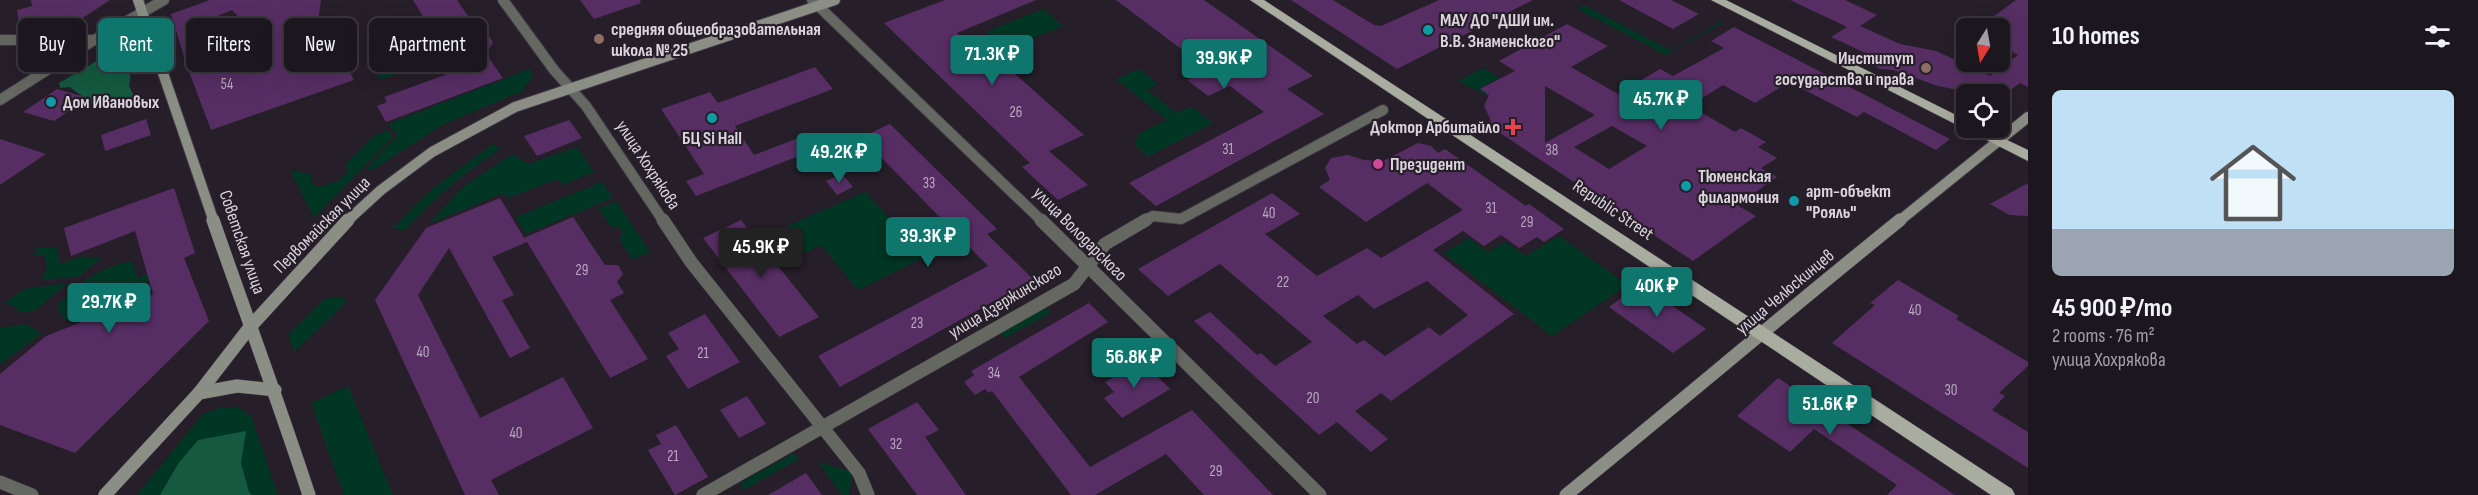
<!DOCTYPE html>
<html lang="en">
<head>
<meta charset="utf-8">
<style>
	body { margin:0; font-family:"Sofia Sans Condensed",sans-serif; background:#251f28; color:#f1f3f6; height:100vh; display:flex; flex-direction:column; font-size:22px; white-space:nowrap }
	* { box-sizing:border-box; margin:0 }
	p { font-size:20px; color:#a09fa4 }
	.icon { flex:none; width:33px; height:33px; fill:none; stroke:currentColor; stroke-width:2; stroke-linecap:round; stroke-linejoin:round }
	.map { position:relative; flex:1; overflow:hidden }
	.sheet { display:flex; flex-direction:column; background:#1c161f; width:450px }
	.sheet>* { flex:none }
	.hud { position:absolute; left:18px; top:18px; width:570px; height:54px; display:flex; gap:12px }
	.needle { width:39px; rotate:191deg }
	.fabs { position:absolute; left:1956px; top:18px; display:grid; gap:12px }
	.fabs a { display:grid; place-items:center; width:54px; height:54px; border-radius:9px; background:#1c161f; box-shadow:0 6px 24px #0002,0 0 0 2px #3a353d; font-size:30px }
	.price { position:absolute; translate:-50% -51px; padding:0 14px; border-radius:6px; background:#0f766e; color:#fff; font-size:20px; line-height:39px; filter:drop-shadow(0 2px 3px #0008) }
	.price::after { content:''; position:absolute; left:50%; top:36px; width:18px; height:14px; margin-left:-9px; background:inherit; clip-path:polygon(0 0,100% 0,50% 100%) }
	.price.active { background:#222; color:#fff }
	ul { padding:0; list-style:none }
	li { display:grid; align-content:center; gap:12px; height:318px; padding:0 24px }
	li span { display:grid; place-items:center; height:186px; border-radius:9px; color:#555 }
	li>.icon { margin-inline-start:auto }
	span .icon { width:108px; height:108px; fill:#fffc; stroke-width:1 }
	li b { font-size:26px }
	h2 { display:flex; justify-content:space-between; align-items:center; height:72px; padding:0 24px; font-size:26px }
	.chip { padding:0 21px; border-radius:9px; background:#1c161f; box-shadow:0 6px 24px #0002,0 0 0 2px #3a353d; font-size:21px; line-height:54px }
	.chip.active { background:#0f766e; color:#fff }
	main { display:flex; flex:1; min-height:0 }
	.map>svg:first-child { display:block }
	.green { fill:#023624 }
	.forest { fill:#145940 }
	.building { fill:#572e64; fill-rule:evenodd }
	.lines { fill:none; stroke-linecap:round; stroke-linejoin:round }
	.street-far1-casing { stroke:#3f3842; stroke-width:12 }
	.street-casing { stroke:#3f3842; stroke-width:14 }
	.secondary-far1-casing { stroke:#3f3842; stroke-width:12 }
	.secondary-casing { stroke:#3f3842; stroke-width:14 }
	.primary-casing { stroke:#3f3842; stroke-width:1 }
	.street-far1 { stroke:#656761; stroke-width:10 }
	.street { stroke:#656761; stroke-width:13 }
	.secondary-far1 { stroke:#8b8e84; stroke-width:10 }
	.secondary { stroke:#8b8e84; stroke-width:13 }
	.primary { fill:#a9ada0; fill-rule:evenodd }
	.culture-dot { fill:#0f9aa8; stroke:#261e29; stroke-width:2 }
	.education-dot { fill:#8d6e63; stroke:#261e29; stroke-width:2 }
	.health-dot { fill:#e0444e; stroke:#261e29; stroke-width:2 }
	.hotel-dot { fill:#d1479c; stroke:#261e29; stroke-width:2 }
	.labels { text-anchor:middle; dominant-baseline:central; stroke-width:4.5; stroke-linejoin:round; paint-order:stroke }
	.number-label { font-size:15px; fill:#b9abbe }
	.poi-label { font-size:18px; font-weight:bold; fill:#dad5dc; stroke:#261e29; text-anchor:start }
	.street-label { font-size:18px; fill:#dad5dc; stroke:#261e29 }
</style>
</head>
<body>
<main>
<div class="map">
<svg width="2028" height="495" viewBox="0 0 2028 495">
	<rect width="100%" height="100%" fill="#261e29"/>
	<g class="green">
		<polygon points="1584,5 1672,51 1722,21 1725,22 1666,55 1577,9"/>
		<polygon points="1043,9 1063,26 1007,49 986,32"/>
		<polygon points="400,57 407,71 380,80 373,66"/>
		<polygon points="1483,68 1500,78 1480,89 1491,96 1490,97 1458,81"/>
		<polygon points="530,69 533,75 523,91 444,124 373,170 366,169 398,135 388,124"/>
		<polygon points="1139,69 1158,84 1147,90 1177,113 1191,107 1213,123 1148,157 1134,144 1140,133 1167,120 1116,79"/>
		<path d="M388,130l5,7 -79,81 -24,-48 22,4 -2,6 5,6c15,0 23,-3 33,-14l-3,-7 29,-29z"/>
		<path d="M493,144l8,5c-36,23 -67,50 -96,81l-12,-2 38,-38z"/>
		<polygon points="577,147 594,172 562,185 558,179 508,198 504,193 429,224 463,187 512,154 529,164"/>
		<polygon points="602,182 613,198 526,234 516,217"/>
		<polygon points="865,192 925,257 858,290 821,245 805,253 787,226"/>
		<polygon points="616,201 650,252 633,260 619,239 623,232 619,227 611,227 598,209"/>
		<polygon points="1559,236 1628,285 1552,336 1444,253 1469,238 1488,252 1505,242 1526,256"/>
		<path d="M57,247l3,17 20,-7 22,1 -24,19 -37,3c6,-8 7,-16 3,-25h-10l4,-7z"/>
		<path d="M132,261l6,17 16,-7 -2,7c-15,11 -72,46 -88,42l-7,-13c21,-26 43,-39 75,-46z"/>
		<polygon points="68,283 33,312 19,312 15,307 4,303 25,289"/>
		<polygon points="334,297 344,298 346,303 294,352 288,335 325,299"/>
		<polygon points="1045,308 1051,313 1005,338 1000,333"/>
		<polygon points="26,324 42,334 0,364 0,328"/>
		<polygon points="348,386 393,495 344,495 311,403"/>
		<polygon points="222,407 238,407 251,416 278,495 137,495 203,414"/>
		<polygon points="794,453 799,459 744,490 740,483"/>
		<polygon points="818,462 853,472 849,495 842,495"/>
	</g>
	<g class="forest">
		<path d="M114,51h7c6,11 12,23 8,35l6,12 -12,5 -8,-4 -23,5 -22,-17 -10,1 -1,-5z"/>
		<polygon points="246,431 241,463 249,492 252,495 160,495 178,464 198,440"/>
	</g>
	<g class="building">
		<polygon points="31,0 110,0 86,16 68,23 19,23 17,10 32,6"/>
		<path d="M210,0h111l-3,23 5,-1 31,58 -143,50 -23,-61 -17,-55zM232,10l29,32 -46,15 -12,-35z"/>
		<polygon points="413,0 457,0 472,22 478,21 493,42 486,54 503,78 386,122 377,106 387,102 384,97 456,71"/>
		<polygon points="580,0 640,0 641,3 594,19"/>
		<polygon points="945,0 1036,0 957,33 996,68 1005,65 1084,135 1049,151 1088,185 1058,200 1022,167 1030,163 884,23"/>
		<polygon points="1116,0 1204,0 1313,76 1287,89 1324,114 1156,206 1129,183 1264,112 1230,86 1208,96 1187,80 1209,70"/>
		<polygon points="1291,0 1333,0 1374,25 1381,26 1439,0 1533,0 1397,69"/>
		<polygon points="1619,0 1671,0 1699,14 1673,29"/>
		<polygon points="1790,0 1845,0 1877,15 1860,26 1900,44 1936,51 1990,76 2018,55 2000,46 2000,28 1978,28 2016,0 2028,0 2028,87 2020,83 2005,94 1978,94 1938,86 1893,70 1880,69 1875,66 1874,57 1831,37 1847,27"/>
		<path d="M1567,24l41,22 -37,21 47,27 42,-25 13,7 51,-28 -13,-7 23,-14 216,112 -14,11 -72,-38 -7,5 -68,-35 -34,21 -32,-18 -33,21 45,26 6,-4 25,14 -8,5 19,11 -16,10 16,9 -40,28 19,11 -63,45 -208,-138 6,-2 -7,-15 5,-11 -9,-6 35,-18 -16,-10zM1545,86l50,29 -50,28zM1612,126l35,20 -38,23 -35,-22z"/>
		<polygon points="815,67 833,89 735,126 754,155 811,133 822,147 696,196 686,181 704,174 661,109 710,92 718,103"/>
		<polygon points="57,89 88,98 54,121 23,112"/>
		<polygon points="146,119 151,135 105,151 101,135"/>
		<polygon points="569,120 582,138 537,156 524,136"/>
		<polygon points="890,124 997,229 987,234 1033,279 840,387 818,356 988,266 861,137"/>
		<polygon points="0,139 46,154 0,185"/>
		<path d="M1418,143l13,3 7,7 7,-4 81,57 3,-2 35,25 -20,13 -7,-5 -18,11 -18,-13 -17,11 -21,-15 -30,19 81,64 -123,87 -10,-8 -26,18 33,28 -17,13 -34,-30 -18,13 -125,-114 16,-9 47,43 4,-2 14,13 37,-24 -92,-78 -52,32 -30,-27 134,-76 28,21 -35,20 52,42 50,-28 14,10 82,-48 -36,-27 -61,39 -47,-35 11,-7 -5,-12 6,-10 17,-3 16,5 19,1zM1427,281l41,34 -28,21 -11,-9 -44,29 -21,-16 -7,4 -34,-28 35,-21 16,14z"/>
		<polygon points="842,174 853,187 837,195 826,181"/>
		<polygon points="2028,183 2028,216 2009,215 1990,204"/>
		<polygon points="174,188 195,253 184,258 209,321 75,453 0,425 0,374 46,336 153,294 135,231 71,256 64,228"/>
		<polygon points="500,198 524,238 573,217 605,265 618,265 623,274 617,282 624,293 610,300 648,359 610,378 527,242 492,257 514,295 502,300 530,348 510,358 449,248 418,295 480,418 563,377 593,428 491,480 499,495 465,495 375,300 426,228"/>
		<polygon points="741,220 819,317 779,337 703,238"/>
		<polygon points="1898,280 1959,316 1956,319 2028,362 2028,366 1999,393 2005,396 1992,410 2028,432 2028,468 1832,343 1875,305 1870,303"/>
		<polygon points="1641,284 1706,329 1673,353 1609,307"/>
		<polygon points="1089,303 1108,322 1019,377 1090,467 1192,410 1273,495 1204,495 1166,454 1095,495 1071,495 992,391 989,393 985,389 975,395 964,382 974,375 971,371"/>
		<polygon points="705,314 740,362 688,389 666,356 679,349 668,333"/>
		<polygon points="1142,361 1170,389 1122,418 1104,398 1114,392 1105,382"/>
		<polygon points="1778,378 1913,467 1955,495 1887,495 1897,485 1814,429 1790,452 1737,416"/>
		<polygon points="747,396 766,424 739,438 720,410"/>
		<polygon points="917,402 939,430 925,437 966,495 917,495 868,429"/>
		<polygon points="676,425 708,477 675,495 648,450 661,444 656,435"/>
		<polygon points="806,473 822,495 768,495"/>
	</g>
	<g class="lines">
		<g class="street-far1-casing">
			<g id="street-far1">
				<polyline points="503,0 554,70 586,106 664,222"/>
				<polyline points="812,0 1043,222"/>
				<polyline points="0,40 93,40"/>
				<polyline points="0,100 94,40 164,0"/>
				<polyline points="1143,222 1153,216 1181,219 1383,110"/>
			</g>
		</g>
		<g class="street-casing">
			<g id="street">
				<polyline points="663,220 691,262 859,473 868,495"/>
				<polyline points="1041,220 1320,495"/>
				<polyline points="0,482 32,495"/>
				<polyline points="703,495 1074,284 1105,244 1146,220"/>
			</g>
		</g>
		<g class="secondary-far1-casing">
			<g id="secondary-far1">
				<polyline points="138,0 214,222"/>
				<polyline points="346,222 381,190 432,152 515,107 835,0"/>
				<polyline points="1898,222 2028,117"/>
			</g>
		</g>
		<g class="secondary-casing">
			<g id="secondary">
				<path d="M213,220c32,92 66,183 96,275"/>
				<polyline points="199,393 237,386 275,390"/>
				<polyline points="105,495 199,393 250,327 348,220"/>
				<path d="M1566,495c112,-91 221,-184 334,-275"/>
			</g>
		</g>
		<g class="primary-casing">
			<g id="primary">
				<polygon points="1250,0 1264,0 2012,489 2015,495 1991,495"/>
				<polygon points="1711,0 1726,0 1966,120 1966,128 1982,128 2028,150 2028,161"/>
			</g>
		</g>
		<use href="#street-far1" class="street-far1"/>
		<use href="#street" class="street"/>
		<use href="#secondary-far1" class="secondary-far1"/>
		<use href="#secondary" class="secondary"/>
		<use href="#primary" class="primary"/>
	</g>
	<g class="culture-dot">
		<circle cx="1428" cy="30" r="6"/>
		<circle cx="51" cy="102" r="6"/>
		<circle cx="712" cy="118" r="6"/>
		<circle cx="1686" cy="186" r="6"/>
		<circle cx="1794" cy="201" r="6"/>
	</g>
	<g class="education-dot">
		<circle cx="599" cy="39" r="6"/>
		<circle cx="1926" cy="68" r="6"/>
	</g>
	<path class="health-dot" d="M1510 118h6v6h6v6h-6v6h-6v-6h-6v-6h6z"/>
	<circle class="hotel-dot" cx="1378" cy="164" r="6"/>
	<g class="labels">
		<g class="number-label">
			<text x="227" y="84">54</text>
			<text x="1016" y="112">26</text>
			<text x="1228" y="149">31</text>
			<text x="1552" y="150">38</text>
			<text x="929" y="183">33</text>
			<text x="1491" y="208">31</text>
			<text x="1269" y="213">40</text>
			<text x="1527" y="222">29</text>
			<text x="582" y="270">29</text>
			<text x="1283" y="282">22</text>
			<text x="1915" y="310">40</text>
			<text x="917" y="323">23</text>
			<text x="423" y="352">40</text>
			<text x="703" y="353">21</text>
			<text x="994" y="373">34</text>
			<text x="1951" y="390">30</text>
			<text x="1313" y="398">20</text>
			<text x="516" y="433">40</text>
			<text x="896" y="444">32</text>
			<text x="673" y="456">21</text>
			<text x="1216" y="471">29</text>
		</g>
		<g class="poi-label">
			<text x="1440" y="20">МАУ ДО "ДШИ им.<tspan x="1440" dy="21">В.В. Знаменского"</tspan></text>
			<text x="611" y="29">средняя общеобразовательная<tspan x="611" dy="21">школа № 25</tspan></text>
			<text x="1914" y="58" text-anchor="end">Институт<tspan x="1914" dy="21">государства и права</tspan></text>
			<text x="63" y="102">Дом Ивановых</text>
			<text x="1500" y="127" text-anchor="end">Доктор Арбитайло</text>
			<text x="712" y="138" text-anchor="middle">БЦ Si Hall</text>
			<text x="1390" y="164">Президент</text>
			<text x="1698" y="176">Тюменская<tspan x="1698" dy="21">филармония</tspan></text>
			<text x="1806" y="191">арт-объект<tspan x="1806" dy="21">"Рояль"</tspan></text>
		</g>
		<g class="street-label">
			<text transform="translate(648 165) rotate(57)">улица Хохрякова</text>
			<text transform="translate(1613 210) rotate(34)">Republic Street</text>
			<text transform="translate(322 225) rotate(-45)">Первомайская улица</text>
			<text transform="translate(1080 234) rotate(45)">улица Володарского</text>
			<text transform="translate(242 242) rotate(71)">Советская улица</text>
			<text transform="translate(1785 292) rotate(-40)">улица Челюскинцев</text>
			<text transform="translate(1005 301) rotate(-31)">улица Дзержинского</text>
		</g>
	</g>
</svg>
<div class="fabs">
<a><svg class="needle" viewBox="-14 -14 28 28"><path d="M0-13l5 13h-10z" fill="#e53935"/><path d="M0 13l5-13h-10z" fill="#a09fa4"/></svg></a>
<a><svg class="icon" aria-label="locate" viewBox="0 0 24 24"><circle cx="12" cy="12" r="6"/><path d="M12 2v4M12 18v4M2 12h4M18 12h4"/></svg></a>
</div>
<b class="price" style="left:992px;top:86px">71.3K ₽</b>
<b class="price" style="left:1224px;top:90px">39.9K ₽</b>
<b class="price" style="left:1661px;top:131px">45.7K ₽</b>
<b class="price" style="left:839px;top:184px">49.2K ₽</b>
<b class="price" style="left:928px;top:268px">39.3K ₽</b>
<b class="price active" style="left:761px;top:279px">45.9K ₽</b>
<b class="price" style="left:1657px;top:318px">40K ₽</b>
<b class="price" style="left:109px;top:334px">29.7K ₽</b>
<b class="price" style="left:1134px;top:389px">56.8K ₽</b>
<b class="price" style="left:1830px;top:436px">51.6K ₽</b>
<div class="hud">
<a class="chip">Buy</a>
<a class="chip active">Rent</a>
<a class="chip">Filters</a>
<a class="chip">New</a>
<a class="chip">Apartment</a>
</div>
</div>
<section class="sheet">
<h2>10 homes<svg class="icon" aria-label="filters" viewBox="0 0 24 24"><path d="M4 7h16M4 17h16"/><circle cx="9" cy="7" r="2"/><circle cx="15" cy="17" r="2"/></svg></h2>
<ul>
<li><span style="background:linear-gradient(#bfe0f5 75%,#9aa5b1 0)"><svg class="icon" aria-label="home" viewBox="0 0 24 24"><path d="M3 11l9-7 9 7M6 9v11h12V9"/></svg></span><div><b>45 900 ₽/mo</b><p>2 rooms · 76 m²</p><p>улица Хохрякова</p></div></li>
</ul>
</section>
</main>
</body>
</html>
